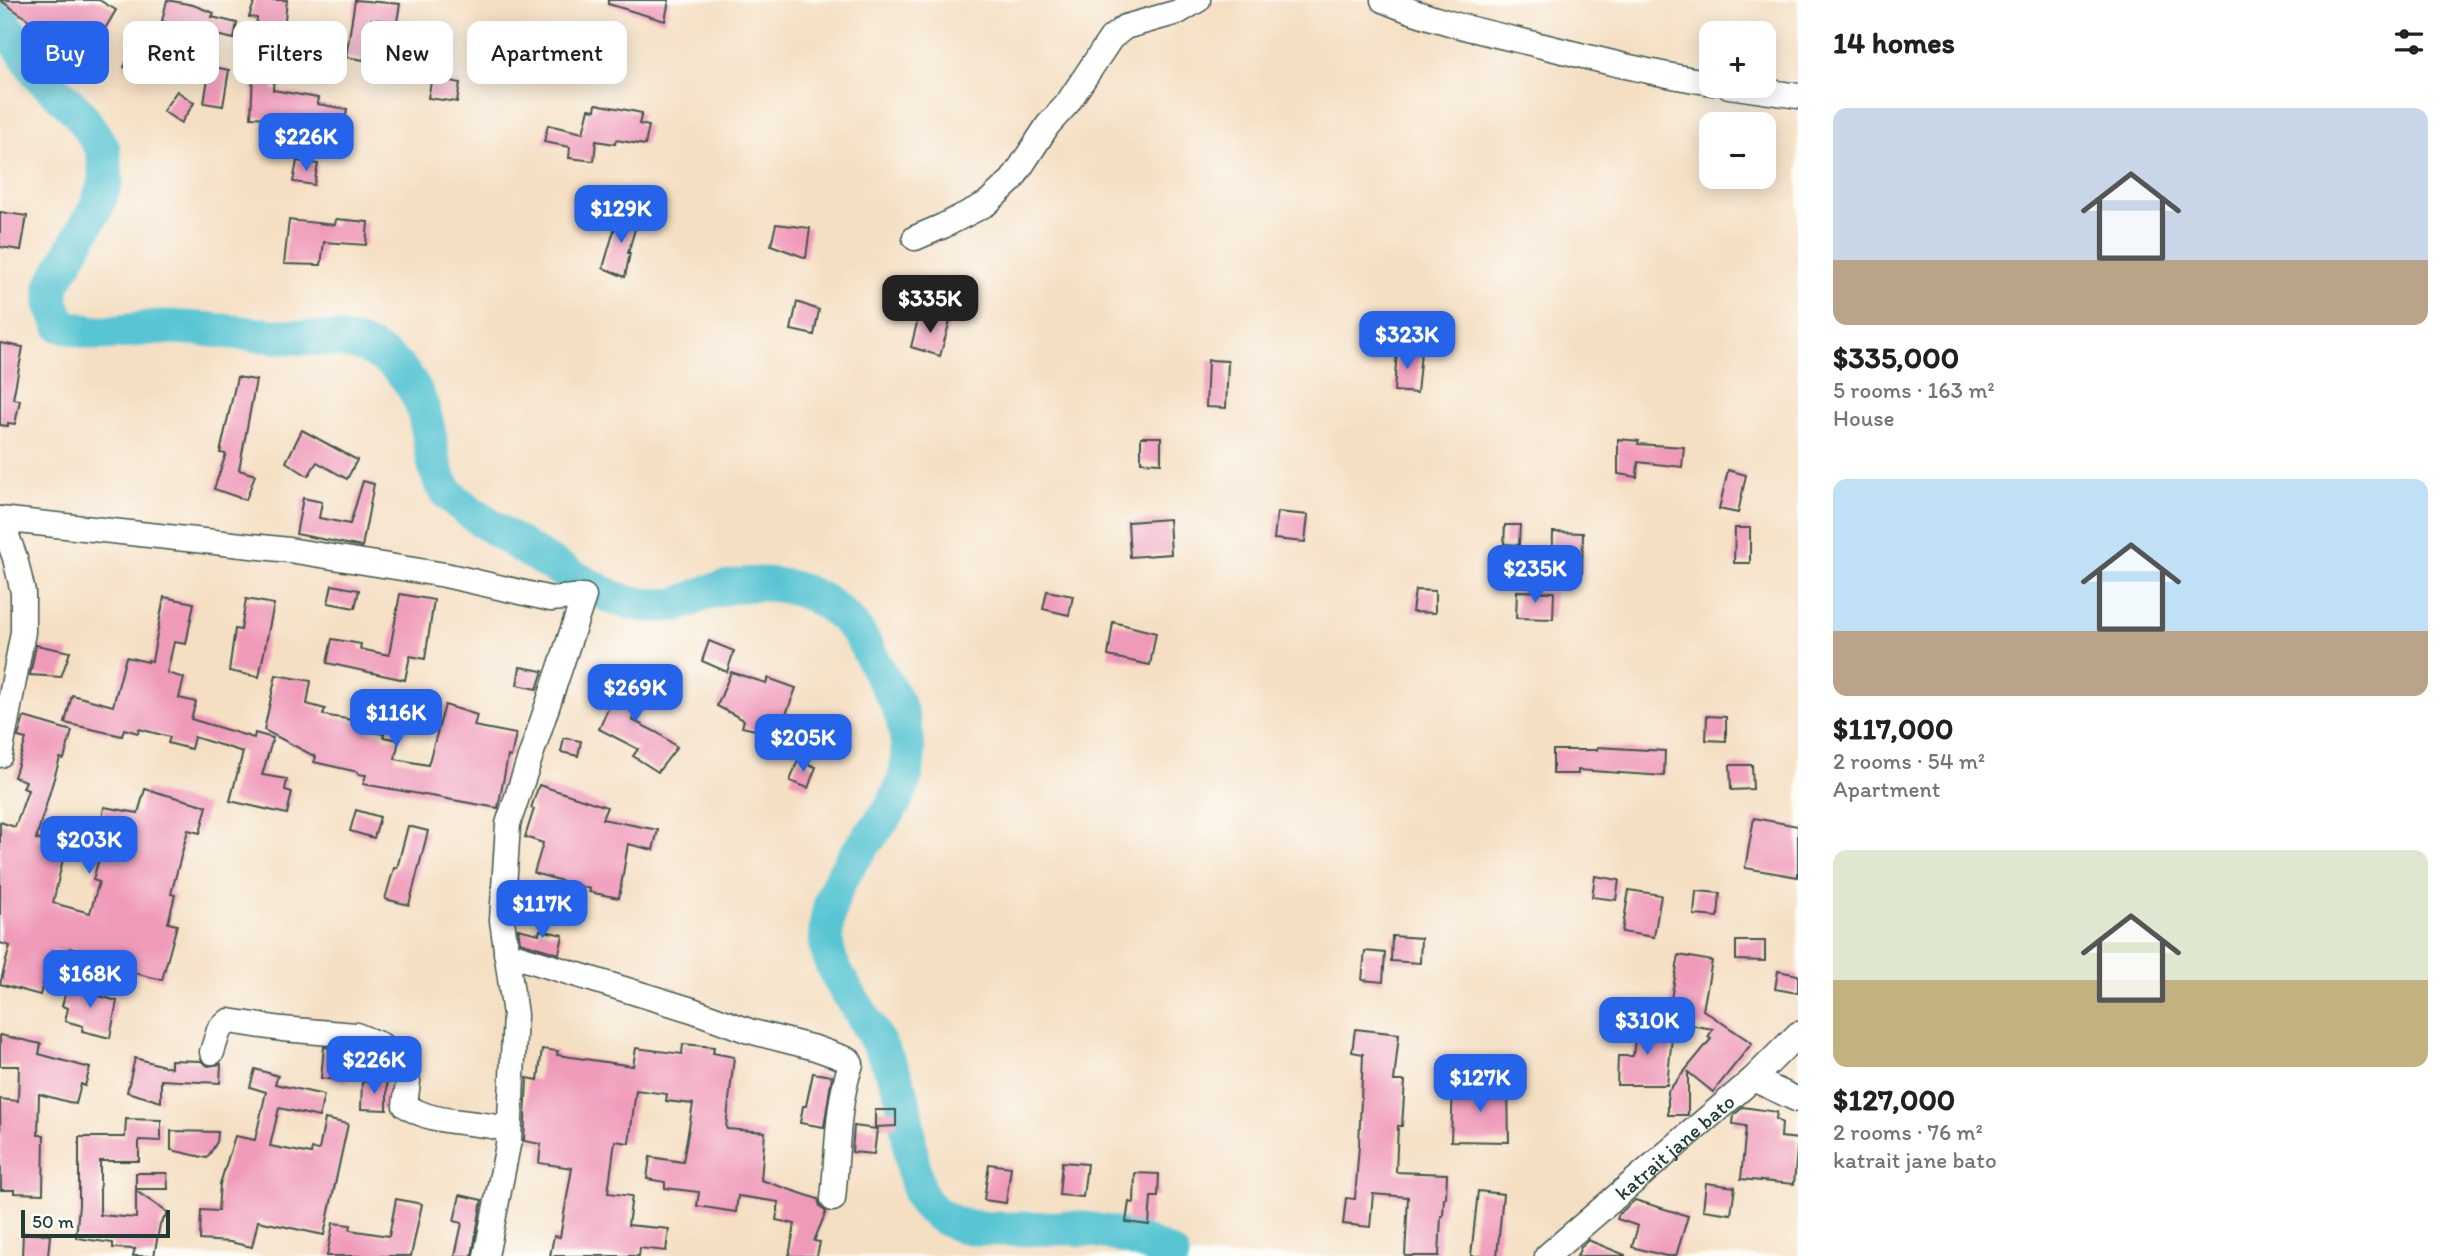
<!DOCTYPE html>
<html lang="en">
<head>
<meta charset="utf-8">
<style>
	body { margin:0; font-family:Itim,sans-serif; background:#f6f6f6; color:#202124; height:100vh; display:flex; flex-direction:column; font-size:26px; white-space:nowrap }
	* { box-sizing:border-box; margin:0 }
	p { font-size:23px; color:#757577 }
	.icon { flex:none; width:38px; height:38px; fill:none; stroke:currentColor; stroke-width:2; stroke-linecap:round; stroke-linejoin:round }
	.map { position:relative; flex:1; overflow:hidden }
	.drawer { display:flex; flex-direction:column; background:#fff; width:665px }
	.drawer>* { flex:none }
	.banner { position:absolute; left:21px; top:21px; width:665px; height:63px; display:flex; gap:14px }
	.tools { position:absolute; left:1699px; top:21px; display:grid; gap:14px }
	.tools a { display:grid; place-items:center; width:77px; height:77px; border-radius:14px; background:#fff; box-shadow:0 4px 18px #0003; font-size:35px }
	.scale { position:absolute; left:21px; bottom:18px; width:149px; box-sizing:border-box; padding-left:7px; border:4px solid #1f3d34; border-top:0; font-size:19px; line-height:24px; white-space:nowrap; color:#1f3d34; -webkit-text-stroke:5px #fdfcf7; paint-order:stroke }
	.price { position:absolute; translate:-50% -60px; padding:0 16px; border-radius:14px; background:#2563eb; color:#fff; font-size:23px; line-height:46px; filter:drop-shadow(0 2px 4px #0008) }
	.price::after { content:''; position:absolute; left:50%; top:42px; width:21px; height:16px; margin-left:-10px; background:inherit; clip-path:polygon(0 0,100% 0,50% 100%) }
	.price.active { background:#222; color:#fff }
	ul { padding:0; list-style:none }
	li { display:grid; align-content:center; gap:14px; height:371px; padding:0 35px }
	li span { display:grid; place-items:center; height:217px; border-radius:14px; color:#555 }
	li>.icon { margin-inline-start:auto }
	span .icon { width:126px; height:126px; fill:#fffc; stroke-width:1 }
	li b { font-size:30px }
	h2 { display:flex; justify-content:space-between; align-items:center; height:84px; padding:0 35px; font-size:30px }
	.pill { padding:0 24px; border-radius:14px; background:#fff; box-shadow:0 4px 18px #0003; font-size:24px; line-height:63px }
	.pill.active { background:#2563eb; color:#fff }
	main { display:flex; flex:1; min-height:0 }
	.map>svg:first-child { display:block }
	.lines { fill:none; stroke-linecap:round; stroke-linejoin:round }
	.river { stroke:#59c5d3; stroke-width:35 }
	.building { fill:#f09aba }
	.minor-casing { stroke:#3f5549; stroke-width:27 }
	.minor { stroke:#fff; stroke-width:24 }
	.labels { text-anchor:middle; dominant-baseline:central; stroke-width:5; stroke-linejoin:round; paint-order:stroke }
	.street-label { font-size:21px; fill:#1f3d34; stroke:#fdfcf7 }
</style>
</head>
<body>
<main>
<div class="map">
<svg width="1798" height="1256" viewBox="0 0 1798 1256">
	<rect width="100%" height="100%" fill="#fdfcf7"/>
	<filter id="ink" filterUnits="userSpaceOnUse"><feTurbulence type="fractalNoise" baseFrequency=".0143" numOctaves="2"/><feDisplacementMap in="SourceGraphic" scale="14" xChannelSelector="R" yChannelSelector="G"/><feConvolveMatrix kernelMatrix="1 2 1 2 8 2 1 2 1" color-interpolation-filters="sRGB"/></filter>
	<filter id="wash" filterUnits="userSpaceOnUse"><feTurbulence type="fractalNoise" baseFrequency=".00686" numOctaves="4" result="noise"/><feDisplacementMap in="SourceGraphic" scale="28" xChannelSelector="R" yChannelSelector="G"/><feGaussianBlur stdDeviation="1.57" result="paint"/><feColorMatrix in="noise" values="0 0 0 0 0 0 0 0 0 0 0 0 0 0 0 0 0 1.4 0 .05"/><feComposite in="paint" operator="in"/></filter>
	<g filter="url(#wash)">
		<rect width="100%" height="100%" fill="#f5dfc3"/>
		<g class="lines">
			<path class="river" d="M0,17l39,58 40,38 24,36 3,32 -10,27 -44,78v18l9,21c12,3 25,7 36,8 21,1 43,-5 64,-6 43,0 86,8 129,10 26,2 58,0 81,12 42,21 53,53 60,97 2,15 5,30 14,43 16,25 139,96 170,109 18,7 44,10 63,6 12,-3 23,-10 34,-13 54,-15 105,-7 142,37 10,11 16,27 23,40 7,13 16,26 22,40 38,102 -55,123 -71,207 -9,43 13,66 34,100 13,22 30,51 38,74 10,27 9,97 26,115 5,6 16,13 22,16 26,15 88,7 119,8 34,0 76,12 105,28"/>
		</g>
		<g id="blocks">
			<g class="building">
				<polygon points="0,0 99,0 116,10 89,56 36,25"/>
				<polygon points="167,0 193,5 214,13 212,17 237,23 234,39 207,33 206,36 162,21"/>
				<polygon points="255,0 287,0 284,29 256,26 257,18 249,17"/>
				<polygon points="355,0 400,4 397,22 371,19 364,60 346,57"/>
				<polygon points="608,0 669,0 665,21 608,4"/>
				<polygon points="143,28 161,36 141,76 124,67"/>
				<polygon points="210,66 229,70 223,106 204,103"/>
				<polygon points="253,74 274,77 273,90 318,98 317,104 347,109 343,134 291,130 293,119 251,117"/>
				<polygon points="432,77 460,83 457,102 428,98"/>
				<polygon points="177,91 194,103 181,123 163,111"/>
				<polygon points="596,104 642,113 639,124 649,126 645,145 616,140 615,144 596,141 594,161 569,158 570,147 544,142 548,125 583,133 589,109 595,110"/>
				<polygon points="297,161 318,164 314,185 293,182"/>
				<polygon points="0,212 27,216 21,250 0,247"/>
				<polygon points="619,213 638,219 628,253 630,253 625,277 603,268"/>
				<polygon points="336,219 368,222 366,245 324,242 321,265 284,264 289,220 335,225"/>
				<polygon points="776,224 810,228 806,258 771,245"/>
				<polygon points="797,302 819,310 814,335 791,330"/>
				<polygon points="919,315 950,321 940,356 911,347"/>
				<polygon points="0,343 23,347 13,399 20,400 15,424 8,423 8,426 0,425"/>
				<polygon points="1397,350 1421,352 1417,393 1394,391"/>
				<polygon points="1208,360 1228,361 1226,408 1206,407"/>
				<polygon points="237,377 256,380 239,470 255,475 246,500 214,489 226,454 220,453"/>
				<polygon points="302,430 357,460 347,479 317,462 308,476 286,462"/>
				<polygon points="1141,437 1161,437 1161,463 1141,462"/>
				<polygon points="1618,439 1639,441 1638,444 1684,447 1682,467 1638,462 1637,477 1618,474"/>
				<polygon points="1728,470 1746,475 1738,513 1719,509"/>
				<polygon points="363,481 374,484 362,547 296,534 303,498 322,502 319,518 350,524"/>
				<polygon points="1277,512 1308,515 1305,542 1274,539"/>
				<polygon points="1169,519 1171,554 1130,557 1128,522"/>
				<polygon points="1505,525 1520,525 1519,545 1504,544"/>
				<polygon points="1735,528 1750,528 1750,563 1734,563"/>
				<polygon points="1553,532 1583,533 1582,574 1552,573"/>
				<polygon points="332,585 359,590 355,608 328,603"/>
				<polygon points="1415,590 1435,591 1435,613 1412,612"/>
				<polygon points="1047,591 1073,596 1069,615 1043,609"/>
				<polygon points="1517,591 1554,592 1553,619 1516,618"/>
				<polygon points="400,594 434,600 425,659 410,656 405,680 327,663 332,639 361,644 360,649 389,655"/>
				<polygon points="164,597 194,603 186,644 174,642 167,673 184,678 179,698 196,702 191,719 254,738 255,733 273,738 262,775 287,779 285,790 292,792 287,814 230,801 243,752 194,737 191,749 168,743 170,737 139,729 138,733 124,729 122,736 65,723 72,695 113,706 126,657 148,662 148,660 152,661"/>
				<polygon points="246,599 274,604 259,677 229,671 235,629 241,630"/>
				<polygon points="1113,622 1156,633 1150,665 1108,656"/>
				<polygon points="709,641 734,651 727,672 702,661"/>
				<polygon points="36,645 70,652 61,677 30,675"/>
				<polygon points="520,667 543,671 537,689 517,685"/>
				<polygon points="625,670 649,681 632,720 658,733 677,747 658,772 633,756 638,749 599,729"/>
				<polygon points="731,672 766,683 768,678 796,688 778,735 742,727 744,720 717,706"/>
				<polygon points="276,675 311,681 307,704 325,709 323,715 370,723 368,731 384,734 383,737 399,740 395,759 428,765 445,705 477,715 474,726 516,734 511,757 508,756 498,808 363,784 366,775 358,774 358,772 314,762 316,757 264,730"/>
				<polygon points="1707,716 1726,717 1726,741 1706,740"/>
				<polygon points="24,717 72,731 64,759 60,758 36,839 66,846 53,903 90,913 99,882 93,880 104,840 99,839 104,807 138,813 145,789 207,806 200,833 188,830 171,894 175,895 168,923 177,925 162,980 123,970 125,962 70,948 68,954 52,950 40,995 0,984 10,946 0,943 0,822 15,827 28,790 23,788 26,781 14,777 26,739 18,737"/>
				<polygon points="564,738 581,741 578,756 561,752"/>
				<polygon points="1597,747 1665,751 1664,776 1578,770 1578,774 1553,774 1553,750 1597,750"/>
				<polygon points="798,760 816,767 808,788 790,781"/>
				<polygon points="1730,765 1752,765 1753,789 1731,790"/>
				<polygon points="539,785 607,807 602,819 658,830 653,850 628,844 619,898 589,892 590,889 534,873 543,843 525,837 534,809 531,808"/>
				<polygon points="356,810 380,817 374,838 350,831"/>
				<polygon points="1754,818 1798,826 1798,877 1745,868"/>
				<polygon points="408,826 428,831 409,905 385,899 394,868 397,868"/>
				<polygon points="1595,876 1619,880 1616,900 1592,897"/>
				<polygon points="1629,890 1661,895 1654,937 1622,932"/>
				<polygon points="1696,891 1720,893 1718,917 1694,915"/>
				<polygon points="518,929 539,934 540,930 563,935 559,954 520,942"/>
				<polygon points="1392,936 1421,938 1420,963 1391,961"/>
				<polygon points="1736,941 1765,941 1765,961 1736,960"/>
				<polygon points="1365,951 1385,953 1383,982 1362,980"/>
				<polygon points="1679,955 1712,961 1703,1010 1752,1043 1713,1092 1688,1072 1688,1115 1668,1115 1668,1091 1711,1039 1708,1037 1713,1029 1667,1021"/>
				<polygon points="1778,971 1798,975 1798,993 1775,989"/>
				<polygon points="78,981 95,986 93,994 117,1001 110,1038 82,1031 83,1026 65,1021 68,1008 62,1006 66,991 75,993"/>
				<polygon points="1637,1023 1673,1027 1667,1085 1617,1085 1618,1056 1633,1056"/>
				<polygon points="1355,1029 1399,1034 1394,1081 1405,1081 1402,1126 1398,1126 1396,1172 1447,1174 1446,1198 1444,1198 1443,1216 1441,1216 1439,1256 1405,1256 1408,1197 1373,1194 1370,1227 1343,1224 1346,1198 1355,1199 1359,1145 1363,1054 1352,1052"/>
				<polygon points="0,1035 41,1044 39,1054 90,1068 85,1086 81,1084 76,1104 39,1094 38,1135 44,1135 43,1194 14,1193 14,1190 1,1190 0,1099 18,1101 19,1066 0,1066"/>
				<polygon points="683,1044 714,1047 713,1053 734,1057 726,1127 727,1129 765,1132 761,1180 818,1199 820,1206 826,1212 814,1241 820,1242 817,1256 789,1256 795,1224 776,1220 779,1202 738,1196 736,1212 697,1206 699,1192 665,1188 665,1182 647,1179 650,1157 683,1162 693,1104 666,1101 667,1094 636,1090 629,1143 615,1141 608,1193 632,1196 628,1225 669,1229 666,1251 640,1248 639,1256 550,1256 554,1236 560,1237 572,1168 539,1163 541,1144 524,1141 527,1078 538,1080 542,1049 558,1051 557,1055 633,1066 636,1048 682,1054"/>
				<polygon points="324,1047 350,1049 347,1081 321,1078"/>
				<polygon points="135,1058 171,1068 171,1060 201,1061 208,1066 221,1064 220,1083 161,1080 161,1102 127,1092"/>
				<polygon points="255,1069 278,1076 275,1084 324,1095 319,1117 279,1108 270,1146 311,1154 312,1149 319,1150 325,1119 348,1124 324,1235 258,1221 252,1247 230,1242 200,1240 201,1210 218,1211 220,1184 235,1136 255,1140 266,1092 250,1087"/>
				<polygon points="813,1073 832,1076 824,1127 800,1123 803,1106 806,1106"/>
				<polygon points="362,1082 387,1082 387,1110 361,1109"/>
				<polygon points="1453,1084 1475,1085 1475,1088 1508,1087 1509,1142 1451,1141"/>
				<polygon points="1743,1107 1777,1112 1776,1119 1782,1123 1781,1137 1798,1139 1794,1184 1741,1179 1746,1126 1733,1124 1734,1115"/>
				<polygon points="875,1110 896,1110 896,1126 875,1127"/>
				<polygon points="126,1119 161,1120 161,1141 139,1140 139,1161 100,1161 100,1215 136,1218 136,1191 168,1213 160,1224 154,1256 133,1256 135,1249 113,1248 113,1243 76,1238 79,1205 79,1137 125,1137"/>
				<polygon points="854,1126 877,1129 874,1154 852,1152"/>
				<polygon points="171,1131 218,1132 217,1142 207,1158 171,1150"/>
				<polygon points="1062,1162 1087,1164 1083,1197 1059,1195"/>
				<polygon points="989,1164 1011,1167 1006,1203 984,1200"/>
				<polygon points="136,1173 167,1173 168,1189 136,1189"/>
				<polygon points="1135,1173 1159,1174 1158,1197 1151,1197 1149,1225 1126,1222 1129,1202 1134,1203"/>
				<polygon points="1706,1183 1735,1187 1731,1214 1703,1210"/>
				<polygon points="1478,1191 1503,1194 1497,1256 1471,1256"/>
				<polygon points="460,1195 482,1200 472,1256 455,1256 462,1223 454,1221"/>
				<polygon points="396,1199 422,1204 411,1256 327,1256 333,1223 351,1225 350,1230 389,1236"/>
				<polygon points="1635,1200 1688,1216 1676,1256 1666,1256 1632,1247 1638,1226 1617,1219 1619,1214"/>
				<polygon points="23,1233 50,1235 48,1256 22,1256"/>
				<polygon points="1588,1240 1625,1255 1625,1256 1577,1256 1581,1247"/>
			</g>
		</g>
	</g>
	<g filter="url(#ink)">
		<use href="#blocks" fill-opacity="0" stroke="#3f5549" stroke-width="2"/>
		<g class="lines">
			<g class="minor-casing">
				<g id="minor">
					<path d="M1383,0c51,22 106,33 160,46 56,14 112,28 169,37"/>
					<polyline points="1729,86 1798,96"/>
					<polyline points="915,238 943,226 986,204 1012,180 1048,125 1067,104 1111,38 1125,27 1178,12 1198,0"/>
					<polyline points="0,519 289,550 445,575 551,599 584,596 508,824 502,920 515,1015 509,1140 486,1256"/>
					<polyline points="0,755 23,632 23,592 15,558 1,519"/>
					<path d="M506,953l186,57 57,21 66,17 34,12 2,4c-15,43 -13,89 -18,135"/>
					<path d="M212,1052l7,-22 10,-9 53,8 74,6 25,10 25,22 2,15 -3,23c27,20 68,15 100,24l4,11"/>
					<polyline points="1753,1079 1798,1100"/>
					<path id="s1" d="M1547,1256l206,-177 45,-45"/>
				</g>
			</g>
			<use href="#minor" class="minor"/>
		</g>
	</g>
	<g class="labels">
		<g class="street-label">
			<text stroke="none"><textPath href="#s1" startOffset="168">katrait jane bato</textPath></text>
		</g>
	</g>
</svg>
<div class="tools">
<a>+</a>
<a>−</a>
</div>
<div class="scale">50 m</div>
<b class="price" style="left:306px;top:173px">$226K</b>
<b class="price" style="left:621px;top:245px">$129K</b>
<b class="price active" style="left:930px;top:335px">$335K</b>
<b class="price" style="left:1407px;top:371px">$323K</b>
<b class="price" style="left:1535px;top:605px">$235K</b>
<b class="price" style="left:635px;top:724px">$269K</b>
<b class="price" style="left:396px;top:749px">$116K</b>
<b class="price" style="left:803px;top:774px">$205K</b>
<b class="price" style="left:89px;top:876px">$203K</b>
<b class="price" style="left:542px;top:940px">$117K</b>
<b class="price" style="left:90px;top:1010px">$168K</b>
<b class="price" style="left:1647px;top:1057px">$310K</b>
<b class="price" style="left:374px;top:1096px">$226K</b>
<b class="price" style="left:1480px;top:1114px">$127K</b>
<div class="banner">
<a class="pill active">Buy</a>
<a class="pill">Rent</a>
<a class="pill">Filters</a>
<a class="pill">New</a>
<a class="pill">Apartment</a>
</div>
</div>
<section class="drawer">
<h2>14 homes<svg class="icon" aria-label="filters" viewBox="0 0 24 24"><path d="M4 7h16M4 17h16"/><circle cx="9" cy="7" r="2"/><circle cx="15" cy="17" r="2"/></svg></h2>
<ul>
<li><span style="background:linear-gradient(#c9d6e8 70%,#b9a48a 0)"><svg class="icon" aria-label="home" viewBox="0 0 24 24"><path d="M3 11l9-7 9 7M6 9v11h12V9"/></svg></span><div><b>$335,000</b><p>5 rooms · 163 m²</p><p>House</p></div></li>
<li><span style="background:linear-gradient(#bfe0f5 70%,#b9a48a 0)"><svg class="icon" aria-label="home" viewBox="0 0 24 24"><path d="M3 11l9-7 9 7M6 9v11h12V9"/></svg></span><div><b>$117,000</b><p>2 rooms · 54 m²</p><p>Apartment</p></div></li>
<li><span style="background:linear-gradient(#dfe7d0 60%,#c2b280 0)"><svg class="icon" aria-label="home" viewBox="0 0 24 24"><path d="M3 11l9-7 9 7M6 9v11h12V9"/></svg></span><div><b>$127,000</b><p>2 rooms · 76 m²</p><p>katrait jane bato</p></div></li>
</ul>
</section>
</main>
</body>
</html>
